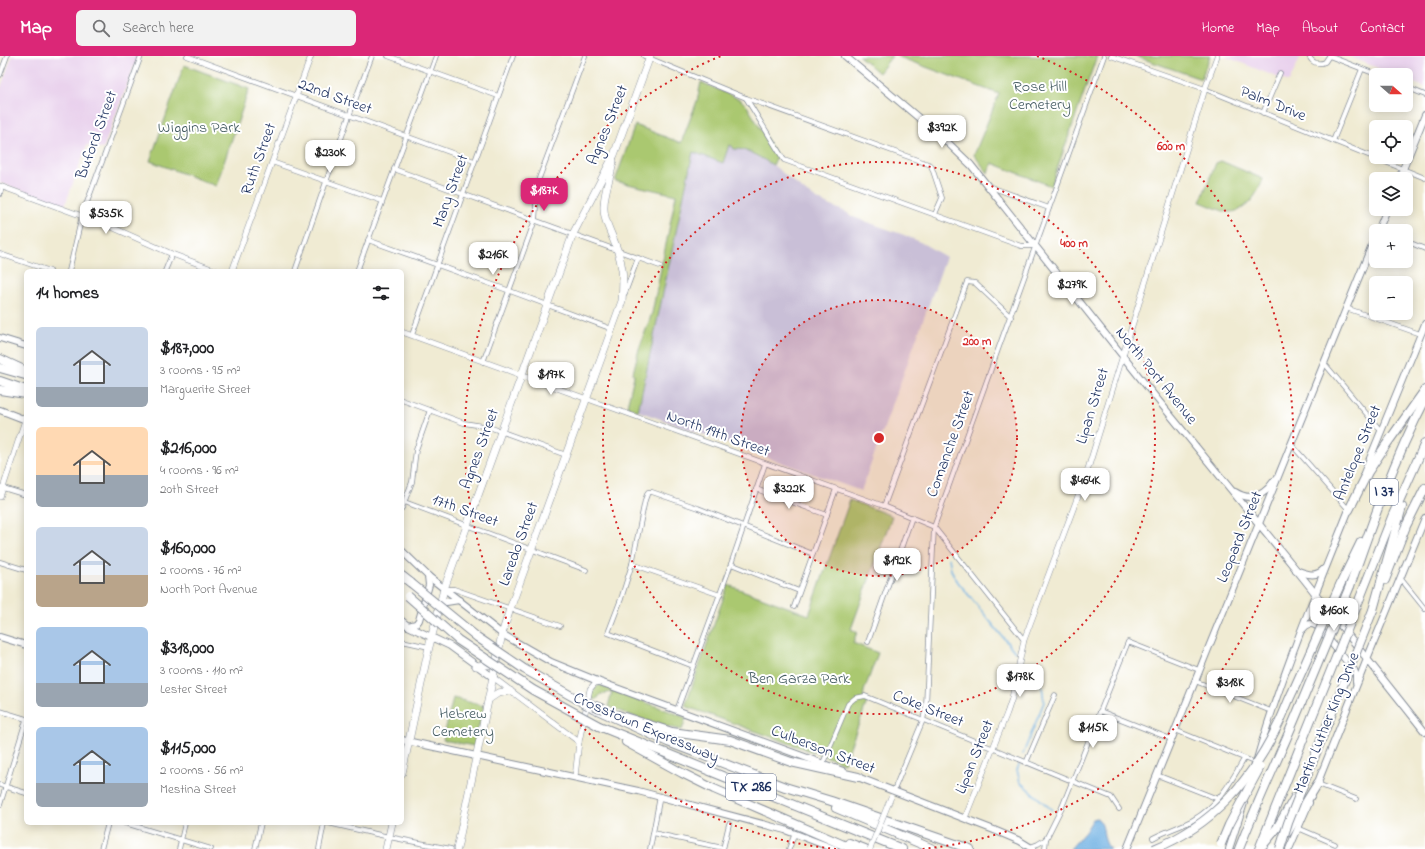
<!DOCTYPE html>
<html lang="en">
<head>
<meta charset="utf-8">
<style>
	body { margin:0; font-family:"Indie Flower",sans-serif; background:#f2f2f2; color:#202124; height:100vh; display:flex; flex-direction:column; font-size:15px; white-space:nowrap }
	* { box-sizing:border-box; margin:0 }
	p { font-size:13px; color:#757577 }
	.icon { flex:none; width:22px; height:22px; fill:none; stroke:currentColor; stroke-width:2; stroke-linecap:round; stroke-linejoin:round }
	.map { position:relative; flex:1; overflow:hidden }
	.sheet { position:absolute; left:24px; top:213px; width:380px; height:556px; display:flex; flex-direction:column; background:#fff; border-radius:6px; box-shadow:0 2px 10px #0003 }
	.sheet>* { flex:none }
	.needle { width:26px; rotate:111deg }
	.controls { position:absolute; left:1369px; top:12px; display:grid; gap:8px }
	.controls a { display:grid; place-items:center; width:44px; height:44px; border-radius:6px; background:#fff; box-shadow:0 2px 10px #0003; font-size:20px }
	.price { position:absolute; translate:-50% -34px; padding:0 9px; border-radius:8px; background:#fff; color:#222; font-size:13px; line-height:26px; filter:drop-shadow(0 1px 2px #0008) }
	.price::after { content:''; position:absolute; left:50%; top:24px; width:12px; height:9px; margin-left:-6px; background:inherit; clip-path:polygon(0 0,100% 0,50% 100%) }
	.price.active { background:#db2777; color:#fff }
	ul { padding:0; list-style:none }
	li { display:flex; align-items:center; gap:12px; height:100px; padding:0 12px }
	li span { display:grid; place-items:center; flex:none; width:112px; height:80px; border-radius:6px; color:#555 }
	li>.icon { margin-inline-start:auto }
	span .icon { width:48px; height:48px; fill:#fffc; stroke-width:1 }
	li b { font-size:17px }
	h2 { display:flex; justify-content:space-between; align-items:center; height:48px; padding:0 12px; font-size:17px }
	header { display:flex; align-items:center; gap:24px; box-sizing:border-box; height:56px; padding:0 20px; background:#db2777; color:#fff }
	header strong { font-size:19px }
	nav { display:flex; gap:22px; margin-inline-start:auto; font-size:14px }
	.search { width:280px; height:36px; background:#f2f2f2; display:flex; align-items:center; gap:10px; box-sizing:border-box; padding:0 14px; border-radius:6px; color:#757577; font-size:15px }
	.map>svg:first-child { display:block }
	.built { fill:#e9d2ed }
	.industrial { fill:#c9bfd7 }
	.green { fill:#aac870; stroke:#627c67 }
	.water { fill:#6fb1e3; stroke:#4570a0 }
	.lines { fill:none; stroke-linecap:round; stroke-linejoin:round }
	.stream { stroke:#6fb1e3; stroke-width:1.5 }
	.minor-casing { stroke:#868d98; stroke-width:5.5 }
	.tertiary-casing { stroke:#868d98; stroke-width:6 }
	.secondary-casing { stroke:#868d98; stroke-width:8 }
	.primary-casing { stroke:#868d98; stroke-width:8 }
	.motorway-casing { stroke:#868d98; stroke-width:10 }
	.minor { stroke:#fff; stroke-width:4 }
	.tertiary { stroke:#fff; stroke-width:5 }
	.secondary { stroke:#fff; stroke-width:6 }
	.primary { stroke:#fff; stroke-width:7 }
	.motorway { stroke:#fff; stroke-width:8 }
	.tertiary-bridge-casing { stroke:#868d98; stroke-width:6; stroke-linecap:butt }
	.motorway-bridge-casing { stroke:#868d98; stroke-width:10; stroke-linecap:butt }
	.tertiary-bridge { stroke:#fff; stroke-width:5 }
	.motorway-bridge { stroke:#fff; stroke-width:8 }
	.ring { fill:none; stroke:#d62828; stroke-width:2; stroke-dasharray:2 4 }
	.labels { text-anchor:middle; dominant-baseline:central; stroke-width:4; stroke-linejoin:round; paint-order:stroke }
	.shield { fill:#fff; stroke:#5f6d8e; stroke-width:1 }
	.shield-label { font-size:15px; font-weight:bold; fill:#1b2f5e }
	.park-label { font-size:16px; fill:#465d63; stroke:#fff }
	.street-label { font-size:16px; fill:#1b2f5e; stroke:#fff }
	.centre { fill:#d62828; stroke:#fff; stroke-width:2 }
	.ring-label { font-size:12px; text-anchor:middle; font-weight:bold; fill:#d62828; stroke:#fff; stroke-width:4; stroke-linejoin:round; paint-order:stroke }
</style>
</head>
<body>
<header>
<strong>Map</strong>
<div class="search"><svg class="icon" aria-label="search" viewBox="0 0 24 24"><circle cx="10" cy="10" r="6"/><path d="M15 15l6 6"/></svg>Search here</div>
<nav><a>Home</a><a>Map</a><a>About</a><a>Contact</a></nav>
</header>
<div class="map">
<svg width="1425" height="793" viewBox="0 0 1425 793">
	<rect width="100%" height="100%" fill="#fff"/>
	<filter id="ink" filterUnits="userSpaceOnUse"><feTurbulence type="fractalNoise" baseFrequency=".025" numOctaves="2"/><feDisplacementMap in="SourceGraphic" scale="8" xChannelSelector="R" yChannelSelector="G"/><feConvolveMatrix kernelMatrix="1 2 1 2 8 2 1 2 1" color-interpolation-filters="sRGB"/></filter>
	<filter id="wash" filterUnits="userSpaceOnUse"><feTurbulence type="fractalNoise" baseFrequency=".012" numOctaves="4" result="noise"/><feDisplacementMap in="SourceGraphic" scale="16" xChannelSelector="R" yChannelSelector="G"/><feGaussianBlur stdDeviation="0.9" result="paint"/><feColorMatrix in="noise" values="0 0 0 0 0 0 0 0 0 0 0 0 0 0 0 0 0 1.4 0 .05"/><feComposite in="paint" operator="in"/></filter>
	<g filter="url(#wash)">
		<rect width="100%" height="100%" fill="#f0ebd3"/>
		<g class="built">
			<polygon points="12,0 138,0 103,93 87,89 65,149 0,127 0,34"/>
			<polygon points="1224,0 1301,0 1289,26"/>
			<polygon points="1348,0 1425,0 1425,31 1406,24 1406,19 1395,19"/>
		</g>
		<polygon class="industrial" points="729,89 732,90 734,93 740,92 755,99 773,109 807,137 824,147 846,156 853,161 904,179 922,187 946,201 861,435 638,355 693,96 723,107"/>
		<g class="green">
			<polygon points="859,0 892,0 879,17"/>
			<polygon points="896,0 1097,0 1051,130 992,107 988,117 974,99 999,38"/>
			<polygon points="1135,0 1210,0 1201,23"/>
			<polygon points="184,9 249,33 216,130 150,105"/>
			<path d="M701,26l40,18 6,6 30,50 -4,9c-11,-6 -26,-17 -39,-16l-2,-3 -3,-1 -6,18 -30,-11 -55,259 -11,-5 7,-30 -1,-3 6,-24 13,-36 24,-118 -61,-14 20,-56 46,18 16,-42z"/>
			<path d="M1221,105l42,18c-5,14 -16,33 -34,33 -7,0 -22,-8 -29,-10l16,-39z"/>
			<polygon points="850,444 892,460 851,573 857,576 853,587 878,597 864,635 863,645 867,646 844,707 685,650 728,529 809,559"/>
			<path d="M600,629l77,29 9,4 -4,12c-25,-5 -50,-13 -74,-24l4,-14 -11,2 -5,6 -5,-3c1,-6 3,-9 9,-12z"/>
			<polygon points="453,642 484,650 474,690 443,684"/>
		</g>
		<path class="water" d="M1097,762c10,9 3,19 13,31h-40l15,-17 8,-13z"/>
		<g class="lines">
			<g class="stream">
				<polyline points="949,502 951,514 958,526 1015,596"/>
				<polyline points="1023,698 1044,646 1042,630 1024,607"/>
				<polyline points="1019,709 1017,714 1020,726 1052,754"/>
			</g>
		</g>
	</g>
	<g filter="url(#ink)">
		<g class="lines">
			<g class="minor-casing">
				<g id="minor">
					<polyline points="187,0 474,105"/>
					<polyline points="388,0 498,40"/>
					<polyline points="644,0 746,42 931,109 942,142 935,158"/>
					<polyline points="1111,0 1205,33 1425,122"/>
					<path d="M1309,0c3,7 9,9 16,6l4,-6"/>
					<polyline points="1329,0 1378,19"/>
					<polyline points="0,19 7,0"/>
					<polyline points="1406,31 1425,39"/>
					<polyline points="746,42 784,104 1021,190 1035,190"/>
					<polyline points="1263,57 1280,17"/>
					<polyline points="1333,85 1362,13"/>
					<polyline points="272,106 382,145"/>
					<polyline points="394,113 660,210"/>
					<polyline points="988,130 1049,152"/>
					<polyline points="0,138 2,131"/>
					<polyline points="368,184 510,235 612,273"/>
					<polyline points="1406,185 1425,193"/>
					<polyline points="0,198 50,215"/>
					<polyline points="69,215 82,160 141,0"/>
					<polyline points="165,215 172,198"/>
					<polyline points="295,215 349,60 372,0"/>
					<polyline points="357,215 436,0"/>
					<polyline points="625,237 638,202"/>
					<polyline points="1346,252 1420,278"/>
					<polyline points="412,279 513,0"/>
					<polyline points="483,306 535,164 536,151 535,133 585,0"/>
					<polyline points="1324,307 1381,375"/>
					<polyline points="587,343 884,450 934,471 1024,584"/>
					<polyline points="402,344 464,367 489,371 566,399"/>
					<polyline points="1291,388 1349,454"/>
					<polyline points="0,431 26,439"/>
					<polyline points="756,433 827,459"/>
					<polyline points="402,445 586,514"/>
					<polyline points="884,450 967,226 975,227 1011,261"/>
					<polyline points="402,452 412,426 416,394 430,354"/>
					<polyline points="0,506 26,514"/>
					<polyline points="632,508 720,539"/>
					<polyline points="731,508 799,535"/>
					<polyline points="1401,523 1425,553"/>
					<polyline points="445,533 454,533 560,570"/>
					<polyline points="794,551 836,433"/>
					<polyline points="402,585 429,591"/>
					<polyline points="868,586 912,461"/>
					<polyline points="693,610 608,577 621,543 632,508 645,444 648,436 652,436 698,452 813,498"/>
					<polyline points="1195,625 1271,655"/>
					<polyline points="677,654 731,508 765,408"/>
					<polyline points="0,655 26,663"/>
					<polyline points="1100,655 1171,683"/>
					<polyline points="1175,674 1256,707"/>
					<polyline points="823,707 848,648 855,642 865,640 1111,741 1119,753"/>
					<polyline points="1026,707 1055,639"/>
					<polyline points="1157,719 1218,743"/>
					<polyline points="1318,728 1356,743"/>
					<polyline points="0,729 26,737"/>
					<polyline points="894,734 923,664 926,650 934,471 1104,0"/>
					<polyline points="0,749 26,664"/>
					<polyline points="125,767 211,793"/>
					<polyline points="328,767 389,781 451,793"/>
					<polyline points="1298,772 1335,788"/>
					<polyline points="653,777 723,792"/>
					<path d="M1153,782c13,-7 27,-11 40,-18 24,-13 38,-38 51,-61"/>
					<polyline points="1030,791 1038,788 1046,783"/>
					<polyline points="101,793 108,767"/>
					<polyline points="179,793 185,767"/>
					<polyline points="255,793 261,767"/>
					<polyline points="319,793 324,767"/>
					<polyline points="650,793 660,740"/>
					<polyline points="723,793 729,768"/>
					<polyline points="789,793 795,777"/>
					<polyline points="1045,793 1046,783 1062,751 1128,586 1199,614"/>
				</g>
			</g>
			<g class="tertiary-casing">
				<g id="tertiary">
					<polyline points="0,130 107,169 172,198 217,215"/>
					<polyline points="232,215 311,0"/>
					<polyline points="402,276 587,343"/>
					<polyline points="0,441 25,364"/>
					<polyline points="494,622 579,686"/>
					<polyline points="575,721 579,686 590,633 595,627 600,626"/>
					<polyline points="965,762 1007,657 1012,642 1024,584 1087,416 1205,33 1217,0"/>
				</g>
			</g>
			<g class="secondary-casing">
				<g id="secondary">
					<polyline points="845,0 945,84 971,109 1149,333 1303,522 1425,676"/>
					<polyline points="1399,123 1425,59"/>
					<polyline points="1378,175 1387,153"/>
					<polyline points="0,282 26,290"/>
					<polyline points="0,354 26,364"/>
					<polyline points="1364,417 1425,268"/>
					<path d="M1235,436c16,10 29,4 39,-11"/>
					<polyline points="402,495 428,520 502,578 551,606 600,626 843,715"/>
					<path d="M1296,514c10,4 20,8 28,-1"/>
					<polyline points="440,547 459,544"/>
					<polyline points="402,565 408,570 450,590 494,622"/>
					<polyline points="408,570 416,568 419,564 429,529 428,520"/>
					<path d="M1303,573c5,-7 11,-6 17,0l34,41 2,5v7"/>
					<polyline points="0,581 26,589"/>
					<polyline points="402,684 638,735 785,774 835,793"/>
					<path d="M1257,703c25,-86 60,-169 93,-252"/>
					<polyline points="855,720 994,774 1020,785 1033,793"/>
					<polyline points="1316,731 1367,603 1425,462"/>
					<polyline points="1127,793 1376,179"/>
					<polyline points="1229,793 1244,747"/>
					<polyline points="1289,793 1309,747"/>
				</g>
			</g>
			<g class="primary-casing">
				<g id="primary">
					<polyline points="476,610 496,608"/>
					<polyline points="489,643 498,637 510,635"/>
					<polyline points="402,717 429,591 444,533 573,178 614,99 650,0"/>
					<polyline points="386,793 392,767"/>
					<path d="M457,793l45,-215 8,-25 112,-308c2,-24 1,-38 -8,-60 -4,-11 -10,-20 -10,-32 -1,-16 7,-32 9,-48"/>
				</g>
			</g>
			<g class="motorway-casing">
				<g id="motorway">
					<polyline points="0,303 26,315"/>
					<polyline points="0,312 25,319"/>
					<polyline points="0,325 26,334"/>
					<polyline points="0,334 26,338"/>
					<polyline points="1349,454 1368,416 1386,389 1425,334"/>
					<polyline points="402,520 411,527"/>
					<polyline points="1385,524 1406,470 1425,432"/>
					<polyline points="1340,529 1361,486"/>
					<path d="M1350,530c22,-63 44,-126 75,-186"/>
					<polyline points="1358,547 1392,461 1425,387"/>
					<polyline points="1373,554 1402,451"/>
					<polyline points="593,652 668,686 785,731 831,745 970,793"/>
					<polyline points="618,659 672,676 730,684 791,706 858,721"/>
					<polyline points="599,670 902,793"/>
					<polyline points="626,686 682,717 714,733 853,793"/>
					<polyline points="836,752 933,793"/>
					<polyline points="1287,777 1318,727"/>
					<polyline points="849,787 865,793"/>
					<polyline points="1263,789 1277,772 1295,741"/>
					<path d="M1239,793c19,-49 42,-96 62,-145"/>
					<polyline points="1259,793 1312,661"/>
				</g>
			</g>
			<use href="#minor" class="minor"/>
			<use href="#tertiary" class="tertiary"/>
			<use href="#secondary" class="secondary"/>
			<use href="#primary" class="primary"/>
			<use href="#motorway" class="motorway"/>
			<g class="tertiary-bridge-casing">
				<polyline id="tertiary-bridge" points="870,793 891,741"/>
			</g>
			<g class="motorway-bridge-casing">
				<g id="motorway-bridge">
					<polyline points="411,527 477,581 524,613 589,650"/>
					<polyline points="408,540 458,584 533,634 599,670"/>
					<polyline points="584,646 603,653"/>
					<polyline points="1301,648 1350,530"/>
					<polyline points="1312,661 1358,547"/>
					<polyline points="1221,788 1229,769 1260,711"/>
					<path d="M1154,793c59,-24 96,-67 123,-122 6,-11 10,-24 16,-36 16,-35 31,-71 47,-106"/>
					<polyline points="1280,793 1288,767 1373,554"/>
				</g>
			</g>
			<use href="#tertiary-bridge" class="tertiary-bridge"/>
			<use href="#motorway-bridge" class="motorway-bridge"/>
		</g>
	</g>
	<circle cx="879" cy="382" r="138" fill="#d62828" fill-opacity=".12"/>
	<g class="ring">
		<circle cx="879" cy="382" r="138"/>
		<circle cx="879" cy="382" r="276"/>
		<path d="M836 793A413 413 0 0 1 721 0M1037 0A413 413 0 0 1 922 793"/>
	</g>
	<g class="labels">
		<g class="shield">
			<rect x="1370" y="423" width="28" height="26" rx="3"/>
			<rect x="726" y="718" width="50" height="26" rx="3"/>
		</g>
		<g class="shield-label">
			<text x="1384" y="436">I 37</text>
			<text x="751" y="731">TX 286</text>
		</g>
		<g class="park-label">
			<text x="1040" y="31">Rose Hill<tspan x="1040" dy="18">Cemetery</tspan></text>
			<text x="199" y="72">Wiggins Park</text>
			<text x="799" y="623">Ben Garza Park</text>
			<text x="463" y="658">Hebrew<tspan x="463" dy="18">Cemetery</tspan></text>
		</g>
		<g class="street-label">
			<text transform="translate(335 41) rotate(20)">22nd Street</text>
			<text transform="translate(1273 48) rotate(22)">Palm Drive</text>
			<text transform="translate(608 69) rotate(-68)">Agnes Street</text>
			<text transform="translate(97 79) rotate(-70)">Buford Street</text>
			<text transform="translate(259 103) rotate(-70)">Ruth Street</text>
			<text transform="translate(451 135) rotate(-70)">Mary Street</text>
			<text transform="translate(1156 320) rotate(51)">North Port Avenue</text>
			<text transform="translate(1093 350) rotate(-73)">Lipan Street</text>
			<text transform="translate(718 378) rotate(20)">North 19th Street</text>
			<text transform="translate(951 388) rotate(-70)">Comanche Street</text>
			<text transform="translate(480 393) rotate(-70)">Agnes Street</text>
			<text transform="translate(1358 397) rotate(-68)">Antelope Street</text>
			<text transform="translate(465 455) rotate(20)">17th Street</text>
			<text transform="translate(1240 481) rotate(-68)">Leopard Street</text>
			<text transform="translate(519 488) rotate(-70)">Laredo Street</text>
			<text transform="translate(928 653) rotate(22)">Coke Street</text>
			<text transform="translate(1327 667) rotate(-68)">Martin Luther King Drive</text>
			<text transform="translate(646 672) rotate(23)">Crosstown Expressway</text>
			<text transform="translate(823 694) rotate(21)">Culberson Street</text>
			<text transform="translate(975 701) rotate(-68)">Lipan Street</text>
		</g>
	</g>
	<circle cx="879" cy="382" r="6" class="centre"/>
	<g class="ring-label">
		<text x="1171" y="94">600 m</text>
		<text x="1074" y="191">400 m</text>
		<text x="977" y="289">200 m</text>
	</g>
</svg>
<div class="controls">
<a><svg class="needle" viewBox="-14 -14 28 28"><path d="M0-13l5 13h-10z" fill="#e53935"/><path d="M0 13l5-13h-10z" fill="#757577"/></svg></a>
<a><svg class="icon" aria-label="locate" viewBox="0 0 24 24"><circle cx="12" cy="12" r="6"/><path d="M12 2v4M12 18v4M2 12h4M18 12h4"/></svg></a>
<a><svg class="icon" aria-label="layers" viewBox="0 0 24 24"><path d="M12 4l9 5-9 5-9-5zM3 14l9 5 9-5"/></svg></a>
<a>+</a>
<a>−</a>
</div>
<b class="price" style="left:942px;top:93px">$392K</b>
<b class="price" style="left:330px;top:118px">$230K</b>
<b class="price active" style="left:544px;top:156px">$187K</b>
<b class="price" style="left:106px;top:179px">$535K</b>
<b class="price" style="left:493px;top:220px">$216K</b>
<b class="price" style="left:1072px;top:250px">$279K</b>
<b class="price" style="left:551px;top:340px">$197K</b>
<b class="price" style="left:1085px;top:446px">$464K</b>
<b class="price" style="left:789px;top:454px">$322K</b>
<b class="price" style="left:897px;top:526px">$192K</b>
<b class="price" style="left:1334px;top:576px">$160K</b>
<b class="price" style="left:1020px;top:642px">$178K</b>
<b class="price" style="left:1230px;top:648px">$318K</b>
<b class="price" style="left:1093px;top:693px">$115K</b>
<section class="sheet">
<h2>14 homes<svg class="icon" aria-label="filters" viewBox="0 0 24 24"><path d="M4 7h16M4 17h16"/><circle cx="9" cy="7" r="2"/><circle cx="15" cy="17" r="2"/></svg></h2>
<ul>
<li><span style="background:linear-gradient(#c9d6e8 75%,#9aa5b1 0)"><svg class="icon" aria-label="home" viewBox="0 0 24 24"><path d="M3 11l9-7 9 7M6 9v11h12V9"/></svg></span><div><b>$187,000</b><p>3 rooms · 95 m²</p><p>Marguerite Street</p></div></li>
<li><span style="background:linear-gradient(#ffd9b3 60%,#9aa5b1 0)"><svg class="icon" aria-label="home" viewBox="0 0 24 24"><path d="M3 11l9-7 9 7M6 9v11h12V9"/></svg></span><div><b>$216,000</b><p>4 rooms · 96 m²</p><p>20th Street</p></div></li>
<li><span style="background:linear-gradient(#c9d6e8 60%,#b9a48a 0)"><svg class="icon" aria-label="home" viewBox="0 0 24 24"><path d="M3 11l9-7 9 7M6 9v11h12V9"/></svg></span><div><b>$160,000</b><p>2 rooms · 76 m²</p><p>North Port Avenue</p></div></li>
<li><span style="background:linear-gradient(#a9c7e8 70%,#9aa5b1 0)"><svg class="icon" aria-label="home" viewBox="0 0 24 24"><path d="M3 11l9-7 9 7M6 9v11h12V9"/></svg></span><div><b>$318,000</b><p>3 rooms · 110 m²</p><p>Lester Street</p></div></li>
<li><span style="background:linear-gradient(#a9c7e8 70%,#9aa5b1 0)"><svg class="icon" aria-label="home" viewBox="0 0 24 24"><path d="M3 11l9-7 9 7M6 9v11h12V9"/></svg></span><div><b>$115,000</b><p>2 rooms · 56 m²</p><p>Mestina Street</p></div></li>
</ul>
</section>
</div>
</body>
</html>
